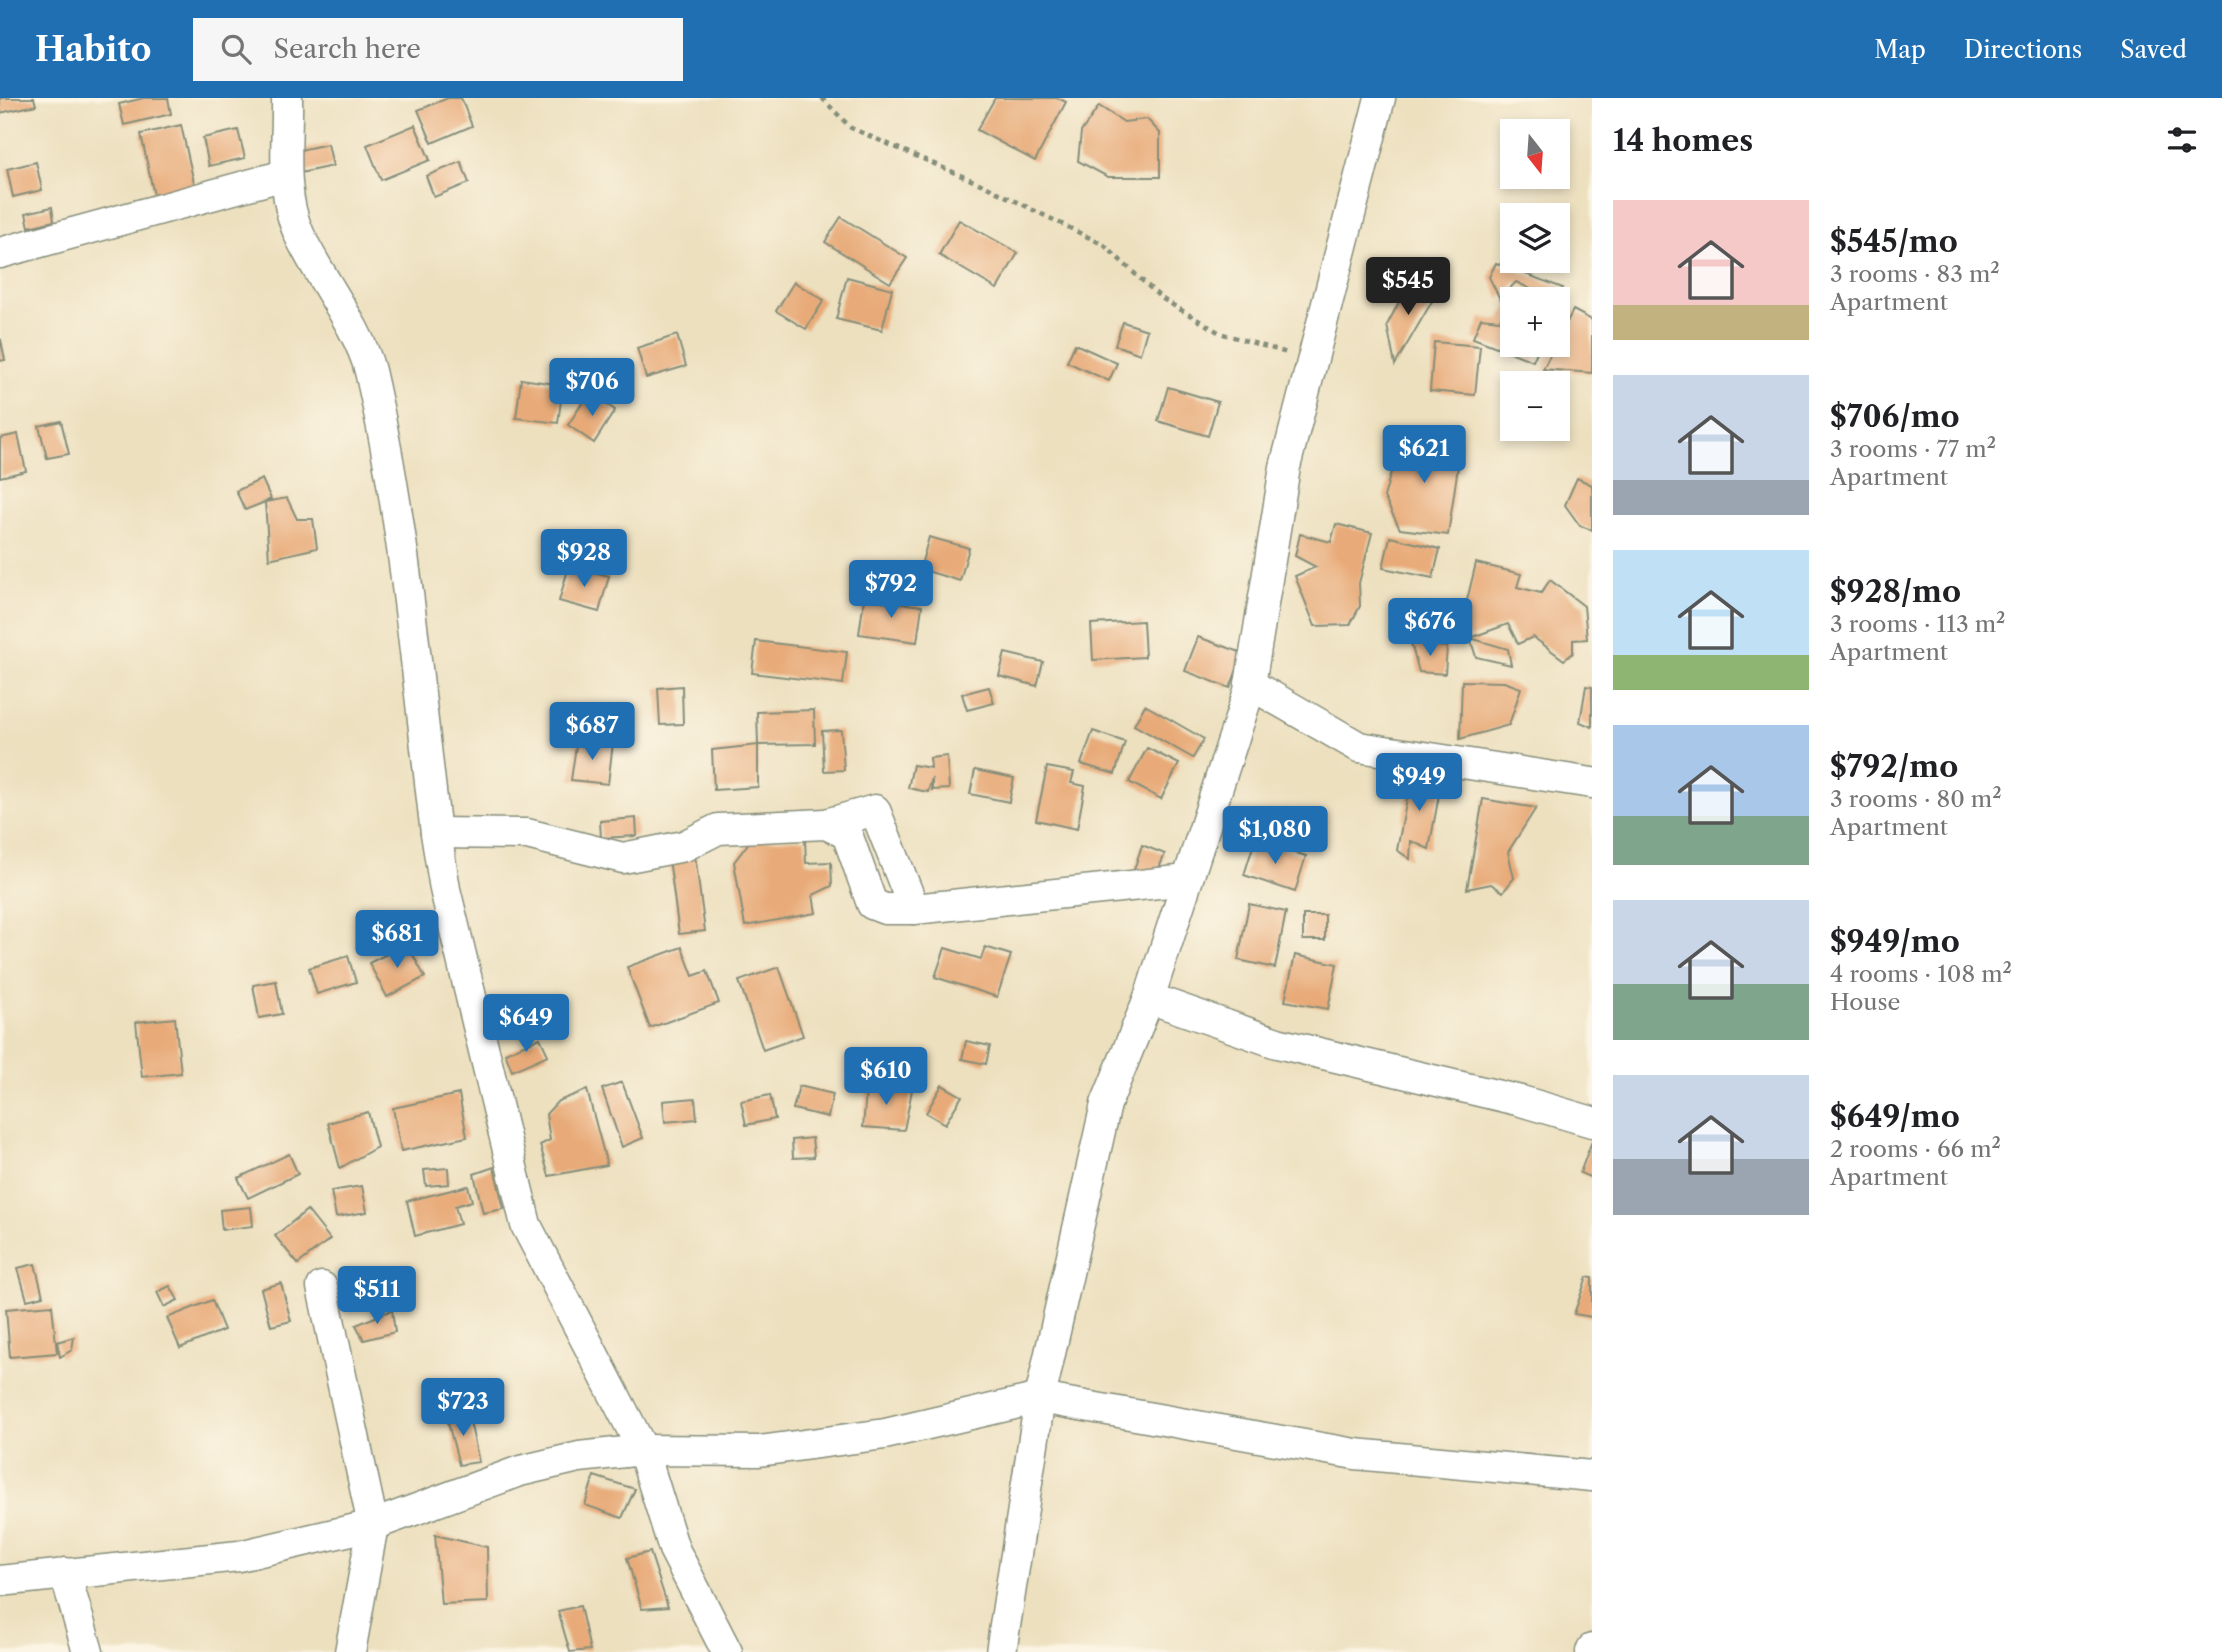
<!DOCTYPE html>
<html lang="en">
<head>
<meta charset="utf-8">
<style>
	body { margin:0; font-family:"Libre Caslon Text",serif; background:#f6f6f6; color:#202124; height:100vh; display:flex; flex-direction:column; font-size:26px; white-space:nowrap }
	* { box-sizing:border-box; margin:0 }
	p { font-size:23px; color:#757577 }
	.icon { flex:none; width:38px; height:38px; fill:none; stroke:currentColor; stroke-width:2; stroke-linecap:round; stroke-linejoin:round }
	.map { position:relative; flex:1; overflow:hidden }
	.details { display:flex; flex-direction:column; background:#fff; width:630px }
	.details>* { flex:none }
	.needle { width:46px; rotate:163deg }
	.fabs { position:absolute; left:1500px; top:21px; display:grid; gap:14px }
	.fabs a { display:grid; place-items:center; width:70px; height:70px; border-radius:0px; background:#fff; box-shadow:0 4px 10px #0003; font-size:35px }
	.price { position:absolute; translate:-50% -60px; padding:0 16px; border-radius:7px; background:#1f6fb2; color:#fff; font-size:23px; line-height:46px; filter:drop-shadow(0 2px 4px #0008) }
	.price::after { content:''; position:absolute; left:50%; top:42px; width:21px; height:16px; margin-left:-10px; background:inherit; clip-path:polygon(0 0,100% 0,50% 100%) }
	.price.active { background:#222; color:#fff }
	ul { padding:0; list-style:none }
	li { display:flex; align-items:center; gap:21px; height:175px; padding:0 21px }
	li span { display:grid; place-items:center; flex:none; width:196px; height:140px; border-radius:0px; color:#555 }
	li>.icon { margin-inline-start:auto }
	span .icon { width:84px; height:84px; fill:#fffc; stroke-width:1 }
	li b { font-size:30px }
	h2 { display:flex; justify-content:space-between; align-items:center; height:84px; padding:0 21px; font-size:30px }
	header { display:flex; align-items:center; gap:42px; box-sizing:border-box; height:98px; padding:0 35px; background:#1f6fb2; color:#fff }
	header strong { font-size:33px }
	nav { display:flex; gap:38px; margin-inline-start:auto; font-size:24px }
	.search { width:490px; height:63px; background:#f6f6f6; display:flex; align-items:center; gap:18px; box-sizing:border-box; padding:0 24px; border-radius:0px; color:#757577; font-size:26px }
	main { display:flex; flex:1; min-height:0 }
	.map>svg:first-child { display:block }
	.building { fill:#e8aa78 }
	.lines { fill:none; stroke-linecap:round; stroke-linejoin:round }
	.minor-casing { stroke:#868e7a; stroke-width:33 }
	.path { stroke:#868e7a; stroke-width:4.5; stroke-dasharray:5 5; stroke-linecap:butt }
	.minor { stroke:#fff; stroke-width:30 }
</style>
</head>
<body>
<header>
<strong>Habito</strong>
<div class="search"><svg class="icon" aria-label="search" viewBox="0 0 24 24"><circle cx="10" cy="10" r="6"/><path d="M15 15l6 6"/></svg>Search here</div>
<nav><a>Map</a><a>Directions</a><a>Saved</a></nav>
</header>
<main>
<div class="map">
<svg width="1592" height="1554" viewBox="0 0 1592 1554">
	<rect width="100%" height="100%" fill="#fcf5e5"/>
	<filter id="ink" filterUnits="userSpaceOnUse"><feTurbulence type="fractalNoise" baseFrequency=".0143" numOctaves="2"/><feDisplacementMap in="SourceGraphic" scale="14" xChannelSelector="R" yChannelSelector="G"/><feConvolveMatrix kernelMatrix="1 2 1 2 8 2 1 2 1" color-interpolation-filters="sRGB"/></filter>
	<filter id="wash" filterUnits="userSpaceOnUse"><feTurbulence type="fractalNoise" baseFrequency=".00686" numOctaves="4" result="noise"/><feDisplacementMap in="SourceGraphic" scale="28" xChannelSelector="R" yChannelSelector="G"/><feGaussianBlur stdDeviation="1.57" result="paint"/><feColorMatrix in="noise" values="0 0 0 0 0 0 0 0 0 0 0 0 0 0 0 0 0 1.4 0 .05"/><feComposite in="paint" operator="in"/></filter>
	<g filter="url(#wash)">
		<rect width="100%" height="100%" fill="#ede0bf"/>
		<g id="blocks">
			<g class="building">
				<polygon points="0,0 34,0 36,7 0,15"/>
				<polygon points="144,0 168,0 171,16 124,27 119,6"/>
				<polygon points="448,0 461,0 472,28 432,45 418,12"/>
				<polygon points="995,0 1058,0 1066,4 1035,63 977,32"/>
				<polygon points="1099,8 1124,24 1147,21 1160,35 1160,79 1108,79 1078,63 1081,34"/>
				<polygon points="181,27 195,89 154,98 141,36"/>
				<polygon points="415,27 430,62 381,82 367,47"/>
				<polygon points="238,32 245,60 209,68 203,40"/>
				<polygon points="328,46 333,68 300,75 295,53"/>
				<polygon points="36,64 42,92 13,99 7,71"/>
				<polygon points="461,64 469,85 434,99 426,78"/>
				<polygon points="52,109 54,123 29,129 26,115"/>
				<polygon points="841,119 907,160 890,185 825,144"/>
				<polygon points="959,122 1018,155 997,191 939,157"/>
				<polygon points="1496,165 1563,190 1558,201 1541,201 1543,197 1516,184 1500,201 1489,179"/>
				<polygon points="847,179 892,191 882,232 836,221"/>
				<polygon points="794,184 824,202 806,231 776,213"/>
				<polygon points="1408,187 1438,193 1395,267 1387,227"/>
				<polygon points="1513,196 1522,201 1512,201 1512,247 1540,247 1533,263 1473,240 1481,220 1500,222"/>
				<polygon points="1573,212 1592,222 1592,275 1543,271"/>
				<polygon points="1123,224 1147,232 1140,256 1115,247"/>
				<polygon points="677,237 686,268 646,280 637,250"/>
				<polygon points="1,242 5,262 0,263 0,243"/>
				<polygon points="1434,244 1480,248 1475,297 1430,293"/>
				<polygon points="1075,246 1117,265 1109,283 1067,264"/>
				<polygon points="521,281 563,287 558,325 516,320"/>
				<polygon points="1168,289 1218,304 1208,338 1158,323"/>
				<polygon points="589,295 615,312 594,345 568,327"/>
				<polygon points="61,323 69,356 47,360 39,328"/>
				<polygon points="18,336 26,373 0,379 0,340"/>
				<polygon points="1401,339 1425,345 1462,341 1448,437 1400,431 1384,399"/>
				<polygon points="1577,380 1592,387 1592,432 1580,428 1565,407"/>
				<polygon points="262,381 271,401 265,404 287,400 297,421 313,421 317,450 269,461 265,404 245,412 236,393"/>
				<polygon points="1336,426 1372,435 1359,485 1360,508 1350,527 1315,528 1295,478 1316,469 1295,458 1300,436 1331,444"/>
				<polygon points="929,439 969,450 960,483 920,471"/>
				<polygon points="1390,439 1440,451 1433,480 1383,470"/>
				<polygon points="1476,465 1521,476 1517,489 1541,495 1550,482 1584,508 1587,541 1573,542 1573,555 1564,562 1533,539 1518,546 1508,526 1470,540 1508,551 1511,567 1476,559 1470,540 1461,527"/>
				<polygon points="569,468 609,478 599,514 559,503"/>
				<polygon points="864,501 922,508 917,544 859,536"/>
				<polygon points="1143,523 1145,559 1093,562 1091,526"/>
				<polygon points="1198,539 1243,555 1230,590 1185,573"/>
				<polygon points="756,543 847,554 843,586 752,575"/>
				<polygon points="1411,545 1447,549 1445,576 1419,574"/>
				<polygon points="1005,555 1043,564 1037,588 999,578"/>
				<polygon points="1462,583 1504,584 1521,590 1509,627 1460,641"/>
				<polygon points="682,588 683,626 660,627 658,590"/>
				<polygon points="1586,588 1592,589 1592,629 1580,624"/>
				<polygon points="989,589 994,605 967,612 962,596"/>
				<polygon points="1145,607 1204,641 1193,660 1134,627"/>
				<polygon points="814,612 815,646 758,647 757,614"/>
				<polygon points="841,632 844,672 824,673 822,633"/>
				<polygon points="1093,633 1125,644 1115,676 1081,666"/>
				<polygon points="577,641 613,645 608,686 571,682"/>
				<polygon points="758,647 758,689 714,692 712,652"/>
				<polygon points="1147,650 1179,666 1161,701 1129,684"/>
				<polygon points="947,658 949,691 932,692 932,680 928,694 908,690 913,667 931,670 930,660"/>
				<polygon points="1047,669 1074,674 1071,685 1085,688 1077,731 1036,722"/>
				<polygon points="975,672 1014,680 1009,704 970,696"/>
				<polygon points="1412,675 1442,681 1429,751 1411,743 1410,761 1397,752"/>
				<polygon points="1483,701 1536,710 1508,754 1514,780 1503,794 1491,786 1467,791"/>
				<polygon points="636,720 637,738 601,740 600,723"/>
				<polygon points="805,741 806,765 831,764 832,788 813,797 816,815 745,828 734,764 751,742"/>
				<polygon points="1255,742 1306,758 1295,794 1244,777"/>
				<polygon points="1142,747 1165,756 1159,770 1174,775 1129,787"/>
				<polygon points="694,749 705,833 679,836 668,753"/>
				<polygon points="1249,806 1286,814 1275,870 1238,862"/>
				<rect x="1303" y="817" width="22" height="25"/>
				<polygon points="407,846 425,879 387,899 369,865"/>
				<polygon points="682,849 693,878 707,873 719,905 650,930 627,869"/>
				<polygon points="985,849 1011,857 997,899 935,879 945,850 981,861"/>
				<polygon points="1295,857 1337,866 1328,911 1285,903"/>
				<polygon points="348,858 356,884 317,896 309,870"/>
				<polygon points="779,869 803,938 763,952 739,883"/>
				<polygon points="276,883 282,916 259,920 253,887"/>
				<polygon points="175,920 181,975 142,979 136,924"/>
				<polygon points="540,940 548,957 512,973 505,955"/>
				<polygon points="966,943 990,948 986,966 962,961"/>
				<polygon points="867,983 912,992 904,1032 863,1029"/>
				<polygon points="622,984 643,1040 622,1049 602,991"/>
				<polygon points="942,987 962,998 945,1026 926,1015"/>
				<polygon points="799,988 833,996 828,1019 793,1011"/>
				<polygon points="587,992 607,1067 549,1078 540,1047 550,1042 546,1016 558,1003"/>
				<polygon points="459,996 467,1039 401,1053 393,1010"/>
				<polygon points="770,997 775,1021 746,1027 741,1003"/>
				<polygon points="695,1000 697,1021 665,1024 663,1003"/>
				<polygon points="368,1014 377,1049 340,1070 328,1025"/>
				<polygon points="812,1040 814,1059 793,1060 792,1042"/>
				<polygon points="1592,1043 1592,1080 1580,1075"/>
				<polygon points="289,1056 298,1076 248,1100 238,1080"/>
				<polygon points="494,1069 504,1111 483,1115 474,1076"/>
				<polygon points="448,1070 449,1086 426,1088 424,1072"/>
				<polygon points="362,1088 367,1114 336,1119 331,1093"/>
				<polygon points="468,1088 472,1103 455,1108 460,1126 415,1138 407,1103"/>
				<polygon points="251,1109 253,1128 222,1132 220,1112"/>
				<polygon points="307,1112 330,1141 298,1166 275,1138"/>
				<polygon points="35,1166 43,1198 27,1202 18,1170"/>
				<polygon points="1587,1179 1592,1180 1592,1219 1574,1216"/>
				<polygon points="281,1185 291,1223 271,1228 261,1191"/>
				<polygon points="170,1188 178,1202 164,1209 157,1194"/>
				<polygon points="212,1202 224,1232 180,1250 167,1220"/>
				<polygon points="52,1207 57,1255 10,1259 6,1211"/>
				<polygon points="392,1212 395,1234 364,1242 356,1227"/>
				<polygon points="74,1239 72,1252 60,1259 57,1244"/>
				<polygon points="468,1314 479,1364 459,1367 446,1317"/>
				<polygon points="594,1378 635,1391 622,1420 585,1407"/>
				<polygon points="435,1437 487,1449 488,1504 441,1506"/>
				<polygon points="650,1454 668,1509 642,1511 627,1460"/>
				<polygon points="580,1508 590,1552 570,1554 558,1513"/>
			</g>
		</g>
	</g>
	<g filter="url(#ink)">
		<use href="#blocks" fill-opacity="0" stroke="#868e7a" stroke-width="2"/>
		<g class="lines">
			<g class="minor-casing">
				<g id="minor">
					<path d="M287,0c1,45 -7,94 12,136 19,42 60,93 71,137 35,151 47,308 66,462l9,56 81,336 117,225 31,99 53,103"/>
					<polyline points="0,155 285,77"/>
					<polyline points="1250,586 1359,649 1592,685"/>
					<polyline points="826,726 875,712 914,811"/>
					<polyline points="436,735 527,736 623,760 684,748 718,731 826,726 847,736 872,806 885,811 914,811 1187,782"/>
					<polyline points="1149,900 1277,945 1521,1003 1592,1024"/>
					<polyline points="322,1189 373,1427 350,1554"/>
					<polyline points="65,1475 88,1554"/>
					<polyline points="0,1483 239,1458 373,1427 520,1373 579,1359 643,1352 759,1353 885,1336 1040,1300 1355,1356 1592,1378"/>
					<polyline points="1001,1554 1040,1300 1106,1006 1149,900 1249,593 1285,369 1380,0"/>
					<polyline points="1591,1554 1592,1551"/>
				</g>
			</g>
			<polyline class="path" points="822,0 851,30 983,87 1104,147 1161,200 1220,235 1287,255"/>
			<use href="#minor" class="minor"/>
		</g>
	</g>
</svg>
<div class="fabs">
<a><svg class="needle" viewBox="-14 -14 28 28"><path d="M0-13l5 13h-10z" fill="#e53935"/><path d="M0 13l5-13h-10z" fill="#757577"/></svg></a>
<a><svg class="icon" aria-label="layers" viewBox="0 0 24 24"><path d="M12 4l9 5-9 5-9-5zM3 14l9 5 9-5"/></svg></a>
<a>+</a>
<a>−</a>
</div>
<b class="price active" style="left:1408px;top:219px">$545</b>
<b class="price" style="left:592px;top:320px">$706</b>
<b class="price" style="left:1424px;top:387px">$621</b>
<b class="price" style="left:584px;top:491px">$928</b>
<b class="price" style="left:891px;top:522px">$792</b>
<b class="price" style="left:1430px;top:560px">$676</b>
<b class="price" style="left:592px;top:664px">$687</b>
<b class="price" style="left:1419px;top:715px">$949</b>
<b class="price" style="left:1275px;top:768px">$1,080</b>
<b class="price" style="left:397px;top:872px">$681</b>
<b class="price" style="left:526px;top:956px">$649</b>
<b class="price" style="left:886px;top:1009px">$610</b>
<b class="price" style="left:377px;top:1228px">$511</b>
<b class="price" style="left:463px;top:1340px">$723</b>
</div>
<section class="details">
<h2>14 homes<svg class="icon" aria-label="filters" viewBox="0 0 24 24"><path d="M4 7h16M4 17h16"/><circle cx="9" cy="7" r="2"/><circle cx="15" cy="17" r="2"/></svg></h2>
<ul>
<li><span style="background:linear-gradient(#f6c9c9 75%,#c2b280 0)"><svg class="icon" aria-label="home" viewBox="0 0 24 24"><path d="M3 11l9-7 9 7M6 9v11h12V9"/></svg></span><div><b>$545/mo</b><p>3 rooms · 83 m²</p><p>Apartment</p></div></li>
<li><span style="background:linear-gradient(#c9d6e8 75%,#9aa5b1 0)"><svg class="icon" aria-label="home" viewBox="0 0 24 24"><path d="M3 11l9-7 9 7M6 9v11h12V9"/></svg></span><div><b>$706/mo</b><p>3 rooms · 77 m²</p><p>Apartment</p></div></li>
<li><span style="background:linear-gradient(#bfe0f5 75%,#8fb573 0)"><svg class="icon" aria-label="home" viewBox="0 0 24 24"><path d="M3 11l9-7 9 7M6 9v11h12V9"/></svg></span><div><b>$928/mo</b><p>3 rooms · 113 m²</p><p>Apartment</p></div></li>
<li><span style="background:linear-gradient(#a9c7e8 65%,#7fa58c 0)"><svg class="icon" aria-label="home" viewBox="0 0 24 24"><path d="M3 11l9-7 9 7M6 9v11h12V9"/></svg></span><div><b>$792/mo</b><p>3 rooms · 80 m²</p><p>Apartment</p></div></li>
<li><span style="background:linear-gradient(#c9d6e8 60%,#7fa58c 0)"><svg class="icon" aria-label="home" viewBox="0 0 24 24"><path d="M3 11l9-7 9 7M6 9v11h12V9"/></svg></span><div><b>$949/mo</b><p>4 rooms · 108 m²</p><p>House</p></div></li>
<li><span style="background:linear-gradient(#c9d6e8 60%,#9aa5b1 0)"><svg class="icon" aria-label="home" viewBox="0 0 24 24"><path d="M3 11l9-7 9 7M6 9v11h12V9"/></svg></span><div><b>$649/mo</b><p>2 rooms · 66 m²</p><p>Apartment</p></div></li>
</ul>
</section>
</main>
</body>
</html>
